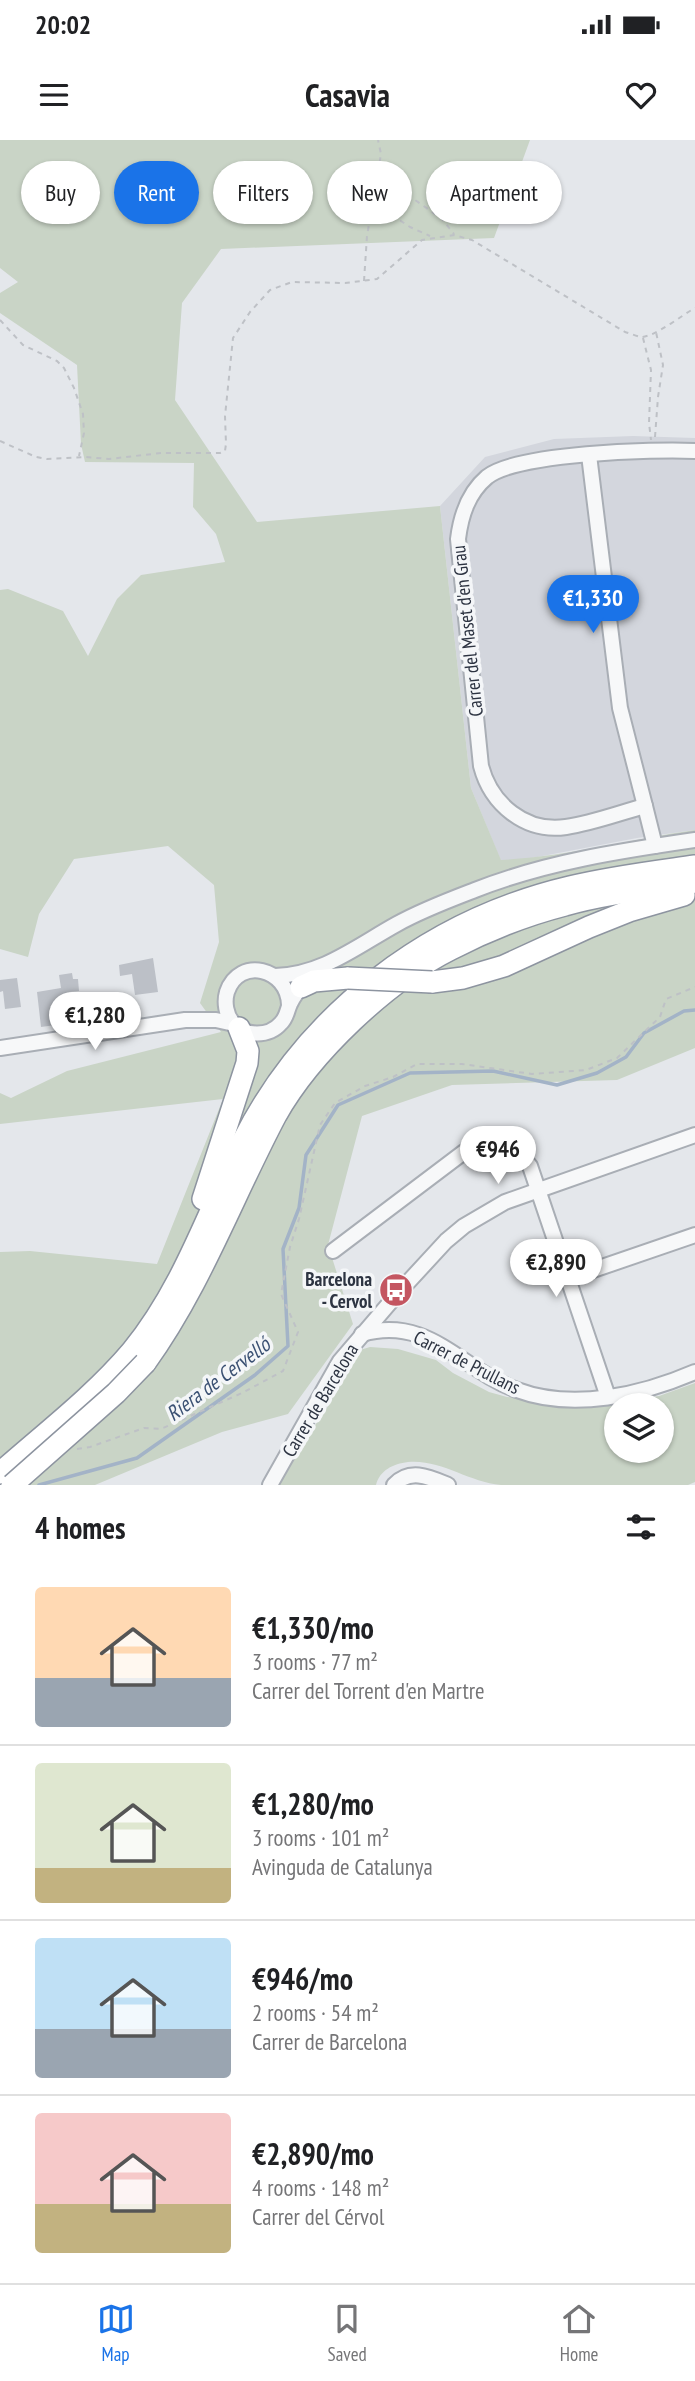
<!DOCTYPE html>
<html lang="en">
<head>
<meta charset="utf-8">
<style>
	body { margin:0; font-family:"PT Sans Narrow",sans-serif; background:#f2f2f2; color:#202124; height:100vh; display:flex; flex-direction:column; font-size:26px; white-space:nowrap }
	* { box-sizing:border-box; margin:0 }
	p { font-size:23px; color:#757577 }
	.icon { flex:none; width:38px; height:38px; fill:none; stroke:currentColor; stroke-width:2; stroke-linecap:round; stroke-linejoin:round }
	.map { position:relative; height:1345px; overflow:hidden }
	.side { display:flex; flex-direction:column; background:#fff; flex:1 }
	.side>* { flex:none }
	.hud { position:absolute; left:21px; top:21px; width:654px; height:63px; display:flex; gap:14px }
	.controls { position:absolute; left:604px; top:1253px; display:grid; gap:14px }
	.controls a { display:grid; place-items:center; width:70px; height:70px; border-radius:50%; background:#fff; box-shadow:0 2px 5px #0004; font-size:35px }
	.price { position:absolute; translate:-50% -60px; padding:0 16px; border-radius:24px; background:#fff; color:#222; font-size:23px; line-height:46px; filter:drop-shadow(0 2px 4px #0008) }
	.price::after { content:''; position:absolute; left:50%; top:42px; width:21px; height:16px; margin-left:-10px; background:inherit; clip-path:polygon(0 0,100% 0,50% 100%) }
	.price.active { background:#1a73e8; color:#fff }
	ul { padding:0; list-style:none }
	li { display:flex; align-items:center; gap:21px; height:175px; padding:0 35px }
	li+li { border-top:2px solid #e0e0e0 }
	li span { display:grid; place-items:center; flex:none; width:196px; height:140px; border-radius:7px; color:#555 }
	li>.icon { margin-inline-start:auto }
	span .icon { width:84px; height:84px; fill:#fffc; stroke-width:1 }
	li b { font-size:30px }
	h2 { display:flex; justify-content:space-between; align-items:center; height:84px; padding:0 35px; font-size:30px }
	.pill { padding:0 24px; border-radius:32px; background:#fff; box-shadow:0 2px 5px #0004; font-size:24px; line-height:63px }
	.pill.active { background:#1a73e8; color:#fff }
	.status { display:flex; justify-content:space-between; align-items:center; height:49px; padding:0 35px; background:#fff; direction:ltr }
	.status svg { height:19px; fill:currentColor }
	header { display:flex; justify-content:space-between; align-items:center; height:91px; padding:0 35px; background:#fff; font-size:32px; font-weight:800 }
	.dock { display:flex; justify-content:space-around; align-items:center; height:98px; border-top:2px solid #e0e0e0; background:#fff; font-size:19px; color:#757577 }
	.dock a { display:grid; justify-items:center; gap:4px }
	.dock .active { color:#1a73e8 }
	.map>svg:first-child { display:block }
	.built { fill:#d3d6dd }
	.green { fill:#c9d4c6; fill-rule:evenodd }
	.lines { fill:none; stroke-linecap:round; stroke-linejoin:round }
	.stream { stroke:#a3b3c7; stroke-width:3.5 }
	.building { fill:#bcc0c7 }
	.minor-casing { stroke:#a9aeb5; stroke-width:18 }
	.highway-casing { stroke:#8d94a0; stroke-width:24 }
	.path { stroke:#bec1c6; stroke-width:2; stroke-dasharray:5 5; stroke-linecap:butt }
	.minor { stroke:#f7f8f9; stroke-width:14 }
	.highway { stroke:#fff; stroke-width:21 }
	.highway-bridge-casing { stroke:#8d94a0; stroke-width:24; stroke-linecap:butt }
	.highway-bridge { stroke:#fff; stroke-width:21 }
	.labels { text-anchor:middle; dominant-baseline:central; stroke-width:7; stroke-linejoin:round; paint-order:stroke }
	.street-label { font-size:19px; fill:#2d3442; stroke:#f4f6f8 }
	.poi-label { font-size:19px; font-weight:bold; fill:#2d3442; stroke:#f4f6f8; text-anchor:end }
	.water-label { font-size:21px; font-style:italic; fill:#3b5173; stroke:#f4f6f8 }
</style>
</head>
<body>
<div class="status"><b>20:02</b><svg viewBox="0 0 49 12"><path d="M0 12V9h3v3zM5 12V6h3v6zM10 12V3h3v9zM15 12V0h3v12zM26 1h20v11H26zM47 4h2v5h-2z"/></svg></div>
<header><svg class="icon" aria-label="menu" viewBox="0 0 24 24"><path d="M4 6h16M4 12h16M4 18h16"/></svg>Casavia<svg class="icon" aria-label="heart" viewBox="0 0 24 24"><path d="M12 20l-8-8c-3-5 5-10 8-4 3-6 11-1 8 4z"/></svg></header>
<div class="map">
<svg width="695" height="1345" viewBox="0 0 695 1345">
	<rect width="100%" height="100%" fill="#e4e7eb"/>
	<polygon class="built" points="633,296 695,298 695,690 637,698 527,719 501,721 471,648 440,366 485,317 554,299"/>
	<g class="green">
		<path d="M0,0h530l-36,98 -273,11 -39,54 -7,97 82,122 183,-16 31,282 30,72c65,-3 130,-21 194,-30v218l-78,32 -165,5 -90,31 -34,129 25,79 -65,90 -66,18 -127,53h-95v-233l30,-1 127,13 66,-165 -223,25v-31l11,5 56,-27 154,-39 -21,-29 19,-61 -5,-57 -46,-39 -94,13 -35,55 -11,43 -28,-8v-359l8,-1 55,22 25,45 29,-57 24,-24 84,-13 -9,-28 -23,-27 1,-44 -109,-1 -4,-18 -4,-79 -77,-52v-20l18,-11 -18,-14z"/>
		<path d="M370,1207l28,2 38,11 17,13 36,19 18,5 100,8 52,-9 36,-13v99l-7,3c-43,0 -86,0 -129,0 -19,0 -39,0 -58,0 -33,-3 -60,-26 -93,-23 -15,2 -28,8 -32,23h-96l3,-12 45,-67 18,-39 14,-17zM616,1265h46v46h-46z"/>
	</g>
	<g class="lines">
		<polyline class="stream" points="39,1345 137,1318 255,1235 288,1206 283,1109 299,1068 306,1015 338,965 410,933 493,931 557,945 597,933 626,917 644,893 684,871 695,870"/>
	</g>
	<g class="building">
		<polygon points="153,818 158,852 135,855 132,834 120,836 119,825"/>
		<polygon points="72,833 73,839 78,839 79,851 69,852 72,874 76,874 77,882 41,887 37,852 61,848 59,835"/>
		<polygon points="17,838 21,867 5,869 3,851 0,852 0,840"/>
	</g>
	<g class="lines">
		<g class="minor-casing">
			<g id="minor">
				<polyline points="589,315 620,568 645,666"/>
				<path d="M655,706l-10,-40c-26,7 -52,17 -79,21 -41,6 -75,-23 -85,-61l-23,-227c3,-24 10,-46 29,-62 30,-24 167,-28 208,-26"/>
				<path d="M275,836c47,-1 82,-30 122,-52 25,-14 52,-24 78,-34 71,-28 145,-39 220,-50"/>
				<path d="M289,865c-1,-37 -50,-49 -62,-13 -3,10 -1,23 6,31 12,14 36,14 48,0 6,-6 6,-13 9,-19 4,-9 10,-16 16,-23"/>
				<polyline points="0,908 185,880 216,880 234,884"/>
				<polyline points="333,1111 464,1012 475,1010 525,1020 530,1026 608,1257"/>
				<polyline points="567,1139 695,1095"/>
				<path d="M362,1194c67,-19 98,35 155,56 56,21 125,5 178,-18"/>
				<polyline points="270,1345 340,1221 399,1152 446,1101 464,1086 505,1062 695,995"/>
				<path d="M394,1345c16,-17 35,-8 54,0"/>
			</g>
		</g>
		<g class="highway-casing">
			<g id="highway">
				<polyline points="432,842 463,838 504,826 589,787 629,771 684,755"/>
				<polyline points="301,847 314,841 348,838"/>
				<polyline points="203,1059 247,923 248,911 239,888"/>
				<path d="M145,1223c55,-76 87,-165 131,-248 35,-62 111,-134 175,-166 35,-18 75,-34 114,-44 42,-12 86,-16 130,-23"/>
				<path d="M0,1333c44,-39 94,-77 132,-122 51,-62 76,-139 111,-210 65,-129 187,-221 327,-254 41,-10 83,-15 125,-21"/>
			</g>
		</g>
		<g class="path">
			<polyline points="379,44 403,56 415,60 442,79 454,94"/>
			<polyline points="375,64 410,87 430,96"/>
			<polyline points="364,141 367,96 381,14 378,0"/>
			<polyline points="0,180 23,205 57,221 64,228 74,248 83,274 84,293 79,316"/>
			<polyline points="643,198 651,230 649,283 651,300"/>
			<polyline points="655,297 658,257 663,225 656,192"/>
			<path d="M0,301l36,16 11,2 39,-2 23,2 52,-6h59l5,-2 1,-7 -1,-28 8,-78 17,-26 20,-22 22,-8 53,1 32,-4 45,-39 32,-5 18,5 153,92c4,1 11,4 16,5 14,0 41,-22 54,-29"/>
			<polyline points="77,1309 90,1307 144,1288 161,1289 242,1253 283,1231 298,1192 281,1154 290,1107 299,1079 320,985 335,963 365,946 393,937 417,924 462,924 532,934 586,930 617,918 660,877 666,859 695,847"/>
		</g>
		<use href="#minor" class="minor"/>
		<use href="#highway" class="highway"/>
		<g class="highway-bridge-casing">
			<g id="highway-bridge">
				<polyline points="348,838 432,842"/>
				<polyline points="12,1345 116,1253 145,1223"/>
			</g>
		</g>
		<use href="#highway-bridge" class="highway-bridge"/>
	</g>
	<defs>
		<g id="bus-disc" transform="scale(1.75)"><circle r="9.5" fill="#c45661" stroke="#f4f6f8"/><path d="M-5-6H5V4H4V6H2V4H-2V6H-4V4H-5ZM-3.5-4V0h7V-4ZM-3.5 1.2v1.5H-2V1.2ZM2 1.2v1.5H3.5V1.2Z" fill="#fff"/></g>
	</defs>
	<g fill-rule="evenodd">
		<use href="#bus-disc" x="396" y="1150"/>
	</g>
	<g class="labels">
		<g class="street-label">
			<text transform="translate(467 491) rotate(-96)">Carrer del Maset d'en Grau</text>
			<text transform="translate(467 1222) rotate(27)">Carrer de Prullans</text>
			<text transform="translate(320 1260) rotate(-59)">Carrer de Barcelona</text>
		</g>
		<g class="poi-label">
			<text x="372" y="1139">Barcelona<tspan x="372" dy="22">- Cervol</tspan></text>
		</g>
		<g class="water-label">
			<text transform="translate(218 1239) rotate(-37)">Riera de Cervelló</text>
		</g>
	</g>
</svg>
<div class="controls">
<a><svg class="icon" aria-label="layers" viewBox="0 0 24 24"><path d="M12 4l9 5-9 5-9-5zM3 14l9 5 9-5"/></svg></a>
</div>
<b class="price active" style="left:593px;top:495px">€1,330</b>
<b class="price" style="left:95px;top:912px">€1,280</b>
<b class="price" style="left:498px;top:1046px">€946</b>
<b class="price" style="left:556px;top:1159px">€2,890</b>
<div class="hud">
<a class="pill">Buy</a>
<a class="pill active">Rent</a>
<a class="pill">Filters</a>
<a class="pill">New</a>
<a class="pill">Apartment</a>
</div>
</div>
<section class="side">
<h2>4 homes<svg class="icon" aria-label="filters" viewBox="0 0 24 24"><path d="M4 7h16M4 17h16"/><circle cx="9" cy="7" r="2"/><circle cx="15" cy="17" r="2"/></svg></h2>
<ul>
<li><span style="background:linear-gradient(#ffd9b3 65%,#9aa5b1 0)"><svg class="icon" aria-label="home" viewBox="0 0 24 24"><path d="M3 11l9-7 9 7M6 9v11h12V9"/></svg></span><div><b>€1,330/mo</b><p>3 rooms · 77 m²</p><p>Carrer del Torrent d'en Martre</p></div></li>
<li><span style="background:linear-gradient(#dfe7d0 75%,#c2b280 0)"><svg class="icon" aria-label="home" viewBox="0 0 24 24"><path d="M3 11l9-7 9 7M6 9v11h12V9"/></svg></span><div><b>€1,280/mo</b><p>3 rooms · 101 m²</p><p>Avinguda de Catalunya</p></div></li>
<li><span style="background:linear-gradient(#bfe0f5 65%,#9aa5b1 0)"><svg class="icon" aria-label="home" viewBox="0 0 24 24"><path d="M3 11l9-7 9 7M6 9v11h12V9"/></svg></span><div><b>€946/mo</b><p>2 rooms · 54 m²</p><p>Carrer de Barcelona</p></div></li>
<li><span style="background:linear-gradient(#f6c9c9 65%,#c2b280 0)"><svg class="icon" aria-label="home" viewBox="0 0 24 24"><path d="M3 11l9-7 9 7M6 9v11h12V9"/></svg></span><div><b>€2,890/mo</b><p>4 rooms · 148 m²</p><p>Carrer del Cérvol</p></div></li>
</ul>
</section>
<nav class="dock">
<a class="active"><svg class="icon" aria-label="map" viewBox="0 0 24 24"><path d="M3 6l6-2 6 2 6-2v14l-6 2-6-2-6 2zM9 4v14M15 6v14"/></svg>Map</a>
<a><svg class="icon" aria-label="saved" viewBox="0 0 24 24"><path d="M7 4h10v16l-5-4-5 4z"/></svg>Saved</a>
<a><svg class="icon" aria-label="home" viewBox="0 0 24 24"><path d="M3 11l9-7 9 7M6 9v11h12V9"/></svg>Home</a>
</nav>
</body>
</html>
